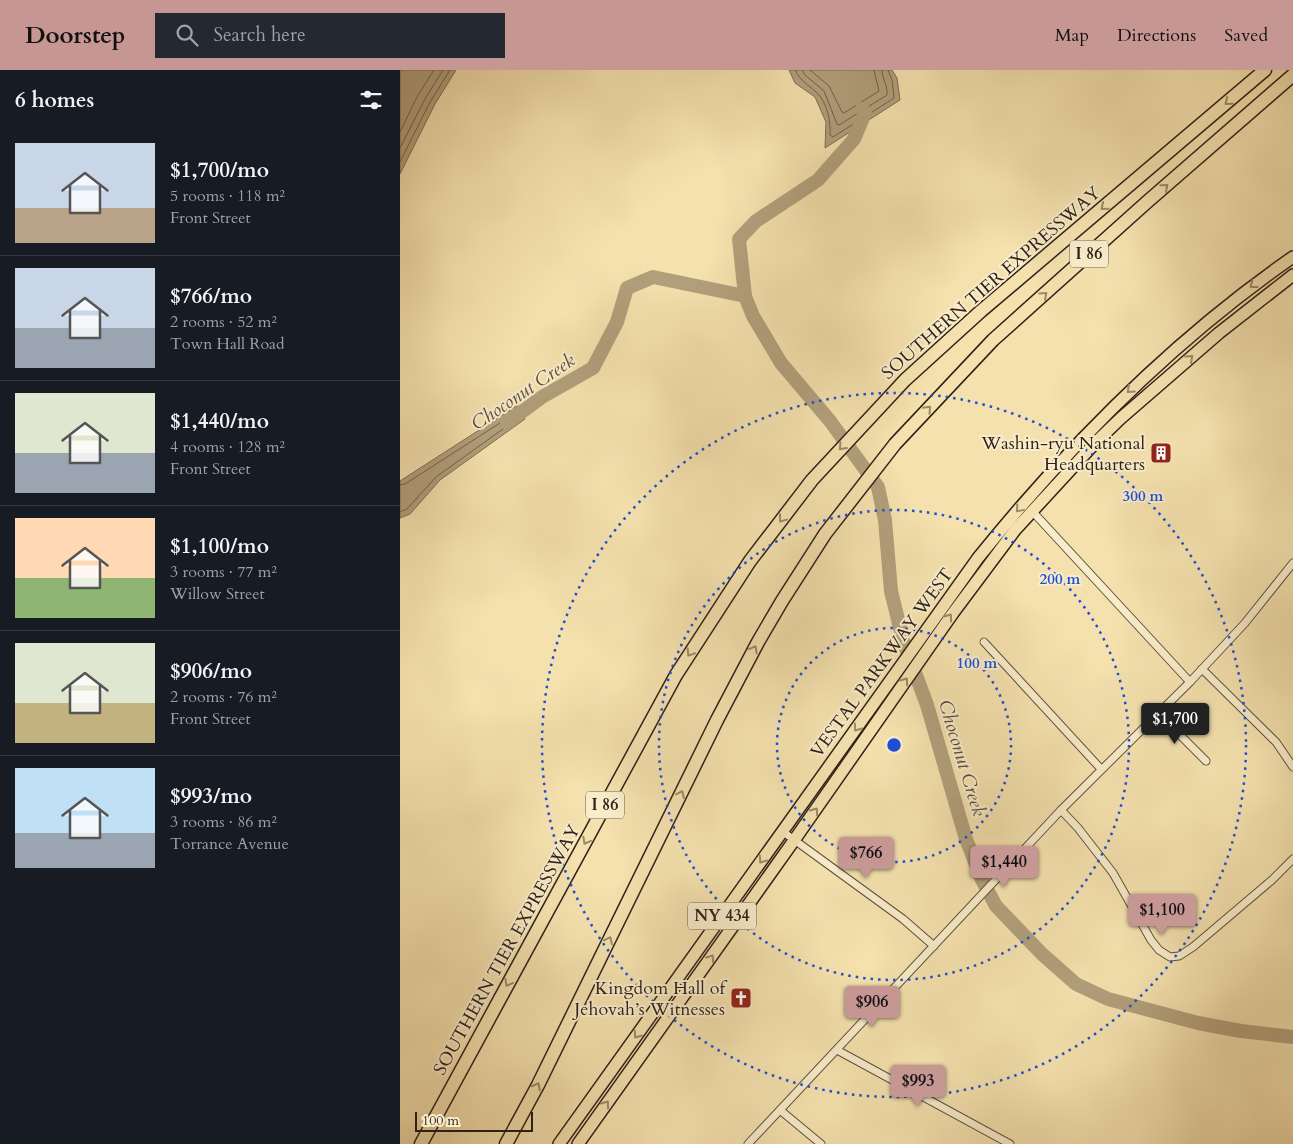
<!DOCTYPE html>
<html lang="en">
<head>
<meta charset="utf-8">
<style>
	body { margin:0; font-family:Cardo,serif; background:#242831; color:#f1f3f6; height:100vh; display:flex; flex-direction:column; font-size:19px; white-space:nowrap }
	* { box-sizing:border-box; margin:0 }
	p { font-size:16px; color:#9ea1a6 }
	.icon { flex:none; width:28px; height:28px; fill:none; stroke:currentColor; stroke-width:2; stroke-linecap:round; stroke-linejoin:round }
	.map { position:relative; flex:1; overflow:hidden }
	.details { display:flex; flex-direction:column; background:#171b24; width:400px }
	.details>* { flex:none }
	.scale { position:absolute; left:15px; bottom:12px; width:118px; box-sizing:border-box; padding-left:5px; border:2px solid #2f2018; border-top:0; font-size:14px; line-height:18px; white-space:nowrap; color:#2f2018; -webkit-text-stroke:4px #f8ecca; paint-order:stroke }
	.price { position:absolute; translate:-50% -42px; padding:0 11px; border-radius:5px; background:#c59692; color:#111; font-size:16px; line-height:32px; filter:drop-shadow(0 1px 2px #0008) }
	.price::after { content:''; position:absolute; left:50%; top:30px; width:15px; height:11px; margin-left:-8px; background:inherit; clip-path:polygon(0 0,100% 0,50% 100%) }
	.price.active { background:#222; color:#fff }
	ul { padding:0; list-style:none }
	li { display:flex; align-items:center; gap:15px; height:125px; padding:0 15px }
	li+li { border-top:1px solid #363941 }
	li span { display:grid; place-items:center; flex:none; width:140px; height:100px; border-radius:0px; color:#555 }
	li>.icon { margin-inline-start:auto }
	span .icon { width:60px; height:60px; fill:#fffc; stroke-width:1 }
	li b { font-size:21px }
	h2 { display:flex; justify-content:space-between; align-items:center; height:60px; padding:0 15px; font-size:21px }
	header { display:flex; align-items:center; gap:30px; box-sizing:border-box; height:70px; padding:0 25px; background:#c59692; color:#111 }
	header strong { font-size:24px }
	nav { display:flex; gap:28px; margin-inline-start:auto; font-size:18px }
	.search { width:350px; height:45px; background:#242831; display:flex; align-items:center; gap:12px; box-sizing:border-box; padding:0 18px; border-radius:0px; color:#9ea1a6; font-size:19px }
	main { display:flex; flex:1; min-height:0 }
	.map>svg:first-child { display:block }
	.water { fill:#b19f7b; stroke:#7d6c53 }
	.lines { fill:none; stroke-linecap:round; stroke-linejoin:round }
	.shore { stroke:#70604a; stroke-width:1 }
	.river { stroke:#b19f7b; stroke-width:14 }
	.street-casing { stroke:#60503e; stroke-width:9 }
	.primary-casing { stroke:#2f2018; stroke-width:14 }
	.highway-casing { stroke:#2f2018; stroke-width:15 }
	.street { stroke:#f8ecca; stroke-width:7 }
	.primary { stroke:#f4e1ae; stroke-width:11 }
	.highway { stroke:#f4e1ae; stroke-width:12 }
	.oneway { stroke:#9b8a6a }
	.ring { fill:none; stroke:#1d4ed8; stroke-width:2.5; stroke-dasharray:2.5 5 }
	.labels { text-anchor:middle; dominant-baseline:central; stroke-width:4; stroke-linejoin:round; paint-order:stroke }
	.shield { fill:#f8ecca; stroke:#6b5d4d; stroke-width:1 }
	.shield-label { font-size:16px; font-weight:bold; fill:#2f2018 }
	.street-label { font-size:18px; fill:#2f2018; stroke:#f8ecca }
	.poi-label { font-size:18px; fill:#2f2018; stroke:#f8ecca; text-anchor:end }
	.water-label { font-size:19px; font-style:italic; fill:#5c4c3b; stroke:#f8ecca }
	.centre { fill:#1d4ed8; stroke:#f8ecca; stroke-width:2.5 }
	.ring-label { font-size:15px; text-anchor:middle; font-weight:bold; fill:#1d4ed8; stroke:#f8ecca; stroke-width:4; stroke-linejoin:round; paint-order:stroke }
</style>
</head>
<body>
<header>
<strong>Doorstep</strong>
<div class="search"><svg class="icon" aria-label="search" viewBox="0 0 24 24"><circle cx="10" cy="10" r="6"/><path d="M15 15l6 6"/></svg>Search here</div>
<nav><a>Map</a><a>Directions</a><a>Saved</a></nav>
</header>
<main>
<section class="details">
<h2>6 homes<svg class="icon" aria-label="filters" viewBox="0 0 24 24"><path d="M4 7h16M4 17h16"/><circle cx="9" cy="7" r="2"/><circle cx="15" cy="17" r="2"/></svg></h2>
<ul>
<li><span style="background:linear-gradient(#c9d6e8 65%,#b9a48a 0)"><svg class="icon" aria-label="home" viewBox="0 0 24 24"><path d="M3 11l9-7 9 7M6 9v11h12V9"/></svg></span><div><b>$1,700/mo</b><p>5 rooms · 118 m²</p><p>Front Street</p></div></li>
<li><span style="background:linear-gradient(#c9d6e8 60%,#9aa5b1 0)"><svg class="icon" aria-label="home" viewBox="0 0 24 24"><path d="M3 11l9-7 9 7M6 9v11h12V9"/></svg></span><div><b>$766/mo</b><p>2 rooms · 52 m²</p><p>Town Hall Road</p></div></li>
<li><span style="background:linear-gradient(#dfe7d0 60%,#9aa5b1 0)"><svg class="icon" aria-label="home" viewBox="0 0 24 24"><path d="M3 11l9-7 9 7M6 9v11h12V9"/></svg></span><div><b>$1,440/mo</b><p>4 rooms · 128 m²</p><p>Front Street</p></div></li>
<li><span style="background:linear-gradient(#ffd9b3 60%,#8fb573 0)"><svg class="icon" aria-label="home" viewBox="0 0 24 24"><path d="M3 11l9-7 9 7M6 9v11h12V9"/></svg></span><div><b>$1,100/mo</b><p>3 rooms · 77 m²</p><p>Willow Street</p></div></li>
<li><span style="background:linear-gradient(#dfe7d0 60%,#c2b280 0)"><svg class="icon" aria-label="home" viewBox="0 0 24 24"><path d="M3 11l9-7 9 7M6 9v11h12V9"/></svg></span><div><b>$906/mo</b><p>2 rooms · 76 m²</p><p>Front Street</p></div></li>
<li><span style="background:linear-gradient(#bfe0f5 65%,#9aa5b1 0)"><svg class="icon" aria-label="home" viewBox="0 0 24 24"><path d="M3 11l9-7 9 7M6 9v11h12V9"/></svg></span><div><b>$993/mo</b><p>3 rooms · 86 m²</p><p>Torrance Avenue</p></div></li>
</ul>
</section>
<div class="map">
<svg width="893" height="1074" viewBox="0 0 893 1074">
	<rect width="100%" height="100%" fill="#f4e1ae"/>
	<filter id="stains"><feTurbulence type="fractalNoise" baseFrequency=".004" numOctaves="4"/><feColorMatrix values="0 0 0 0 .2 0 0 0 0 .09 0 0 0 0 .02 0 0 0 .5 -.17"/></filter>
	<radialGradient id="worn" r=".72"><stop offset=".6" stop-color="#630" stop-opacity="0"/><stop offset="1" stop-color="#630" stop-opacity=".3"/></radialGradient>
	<g class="water">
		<polygon points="0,0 56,0 35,34 0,104"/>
		<polygon points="389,0 492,0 497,8 500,30 425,78 426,52 415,27 395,13"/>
		<polygon points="118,335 125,349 40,410 10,444 0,448 0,411"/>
	</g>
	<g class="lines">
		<g class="shore">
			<path d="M395,0c6,12 13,14 22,23 10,9 14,29 13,42l3,2 61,-39 -2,-18 -4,-10"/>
			<path d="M402,0l3,5 19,16 13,33 2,1 48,-30c1,-10 -5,-16 -5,-25"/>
			<polyline points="410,0 429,16 442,42 444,43 479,21 474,0"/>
			<polyline points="0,62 18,25 34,0"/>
			<polyline points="0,78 25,29 43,0"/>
			<polyline points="0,92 30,32 50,0"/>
			<polyline points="0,415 5,414 114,344 117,345 117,349 36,407 7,439 0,442"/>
		</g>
		<g class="river">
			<polyline points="345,226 339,169 356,151 418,110 454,69 465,43 462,39"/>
			<polyline points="107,353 142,327 193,298 217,252 227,218 253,207 345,226 353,246 381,293 430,351 478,417 485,450 491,521 503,570 527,635 566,769 582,810 596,836 642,884 676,914 708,929 798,953 841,961 893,967"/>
		</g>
		<g class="street-casing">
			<g id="street">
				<polyline points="632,441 790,612"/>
				<polyline points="584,572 701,699"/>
				<polyline points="802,599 876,672 893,697"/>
				<polyline points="759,644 806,691"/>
				<polyline points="661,740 678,758 713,803 751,870 759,880 770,887 779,886 793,877 872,810 893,789"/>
				<polyline points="382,761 503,849 534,876"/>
				<polyline points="437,980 610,1074"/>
				<polyline points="380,1040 421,1074"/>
				<polyline points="348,1074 661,740 790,612 845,553 893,493"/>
			</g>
		</g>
		<g class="primary-casing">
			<g id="primary">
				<path d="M159,1074l419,-586c92,-114 194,-217 315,-301"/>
				<polyline points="178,1074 395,769 553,543 615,460 695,373 721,348 819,263 893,205"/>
			</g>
		</g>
		<g class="highway-casing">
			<g id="highway">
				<polyline points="21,1074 276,605 350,491 412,410 505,310 581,241 865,0"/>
				<polyline points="106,1074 138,1015 317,650 358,572 382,531 425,464 495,374 593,270 747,132 893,5"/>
			</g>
		</g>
		<use href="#street" class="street"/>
		<use href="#primary" class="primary"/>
		<use href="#highway" class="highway"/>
	</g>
	<defs><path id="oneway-chevron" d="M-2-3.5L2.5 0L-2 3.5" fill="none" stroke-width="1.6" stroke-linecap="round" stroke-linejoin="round" transform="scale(1.25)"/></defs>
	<g class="oneway">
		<use href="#oneway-chevron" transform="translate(828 32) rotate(140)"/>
		<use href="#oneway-chevron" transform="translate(765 117) rotate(-41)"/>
		<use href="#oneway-chevron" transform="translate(704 137) rotate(140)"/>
		<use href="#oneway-chevron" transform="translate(853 215) rotate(143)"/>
		<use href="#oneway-chevron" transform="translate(644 225) rotate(-42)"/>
		<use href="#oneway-chevron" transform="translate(790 288) rotate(-42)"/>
		<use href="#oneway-chevron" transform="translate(730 320) rotate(138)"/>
		<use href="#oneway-chevron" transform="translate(528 339) rotate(-47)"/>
		<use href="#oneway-chevron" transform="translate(442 377) rotate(132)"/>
		<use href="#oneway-chevron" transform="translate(619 439) rotate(130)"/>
		<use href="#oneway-chevron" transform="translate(382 449) rotate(127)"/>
		<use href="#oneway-chevron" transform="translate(549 547) rotate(-54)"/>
		<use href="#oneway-chevron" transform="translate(354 579) rotate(-62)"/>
		<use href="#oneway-chevron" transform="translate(290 583) rotate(123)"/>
		<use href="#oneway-chevron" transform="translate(505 611) rotate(-55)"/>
		<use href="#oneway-chevron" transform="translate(457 658) rotate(126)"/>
		<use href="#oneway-chevron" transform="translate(281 724) rotate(-64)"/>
		<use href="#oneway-chevron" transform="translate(415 741) rotate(-55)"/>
		<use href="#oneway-chevron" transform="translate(186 771) rotate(119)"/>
		<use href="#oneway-chevron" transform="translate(362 790) rotate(125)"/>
		<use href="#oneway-chevron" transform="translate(209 870) rotate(-64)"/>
		<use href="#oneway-chevron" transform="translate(311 888) rotate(-55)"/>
		<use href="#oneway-chevron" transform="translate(108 913) rotate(119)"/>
		<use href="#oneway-chevron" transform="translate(237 965) rotate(125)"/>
		<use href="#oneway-chevron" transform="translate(137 1016) rotate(-63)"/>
		<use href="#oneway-chevron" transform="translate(206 1034) rotate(-54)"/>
	</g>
	<g class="ring">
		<circle cx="494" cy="675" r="117"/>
		<circle cx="494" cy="675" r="235"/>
		<circle cx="494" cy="675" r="352"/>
	</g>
	<defs>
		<g id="building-square" transform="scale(1.125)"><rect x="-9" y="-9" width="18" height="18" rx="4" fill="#8f2418" stroke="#f8ecca"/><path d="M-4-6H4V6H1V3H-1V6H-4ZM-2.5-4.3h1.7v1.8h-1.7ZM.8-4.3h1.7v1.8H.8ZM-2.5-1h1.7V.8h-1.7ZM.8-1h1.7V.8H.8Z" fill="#fff"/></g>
		<g id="church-square" transform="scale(1.125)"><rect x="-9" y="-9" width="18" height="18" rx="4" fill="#8f2418" stroke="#f8ecca"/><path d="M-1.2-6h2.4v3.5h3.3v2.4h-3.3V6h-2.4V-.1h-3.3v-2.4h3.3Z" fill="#fff"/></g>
	</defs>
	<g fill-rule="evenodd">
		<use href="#building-square" x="761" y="383"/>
		<use href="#church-square" x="341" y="928"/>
	</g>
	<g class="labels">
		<g class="shield">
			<rect x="670" y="170.5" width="38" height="27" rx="4"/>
			<rect x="186" y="721.5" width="38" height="27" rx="4"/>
			<rect x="288" y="832.5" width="68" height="27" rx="4"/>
		</g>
		<g class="shield-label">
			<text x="689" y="184">I 86</text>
			<text x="205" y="735">I 86</text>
			<text x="322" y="846">NY 434</text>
		</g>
		<g class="street-label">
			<text transform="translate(591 213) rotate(-41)">SOUTHERN TIER EXPRESSWAY</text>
			<text transform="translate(482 593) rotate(-54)">VESTAL PARKWAY WEST</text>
			<text transform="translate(107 880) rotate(-61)">SOUTHERN TIER EXPRESSWAY</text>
		</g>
		<g class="poi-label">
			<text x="745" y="373">Washin-ryu National<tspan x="745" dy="21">Headquarters</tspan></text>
			<text x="325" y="918">Kingdom Hall of<tspan x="325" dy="21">Jehovah’s Witnesses</tspan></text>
		</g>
		<g class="water-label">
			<text transform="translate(123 322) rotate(-34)">Choconut Creek</text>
			<text transform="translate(562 688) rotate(73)">Choconut Creek</text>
		</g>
	</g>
	<circle cx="494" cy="675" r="8" class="centre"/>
	<g class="ring-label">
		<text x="743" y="431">300 m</text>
		<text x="660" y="514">200 m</text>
		<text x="577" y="598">100 m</text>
	</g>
	<rect width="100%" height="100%" filter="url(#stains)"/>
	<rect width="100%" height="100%" fill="url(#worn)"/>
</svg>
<div class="scale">100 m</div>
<b class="price active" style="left:775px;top:675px">$1,700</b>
<b class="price" style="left:466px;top:809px">$766</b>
<b class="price" style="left:604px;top:818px">$1,440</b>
<b class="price" style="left:762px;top:866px">$1,100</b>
<b class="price" style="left:472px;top:958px">$906</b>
<b class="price" style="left:518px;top:1037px">$993</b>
</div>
</main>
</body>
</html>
